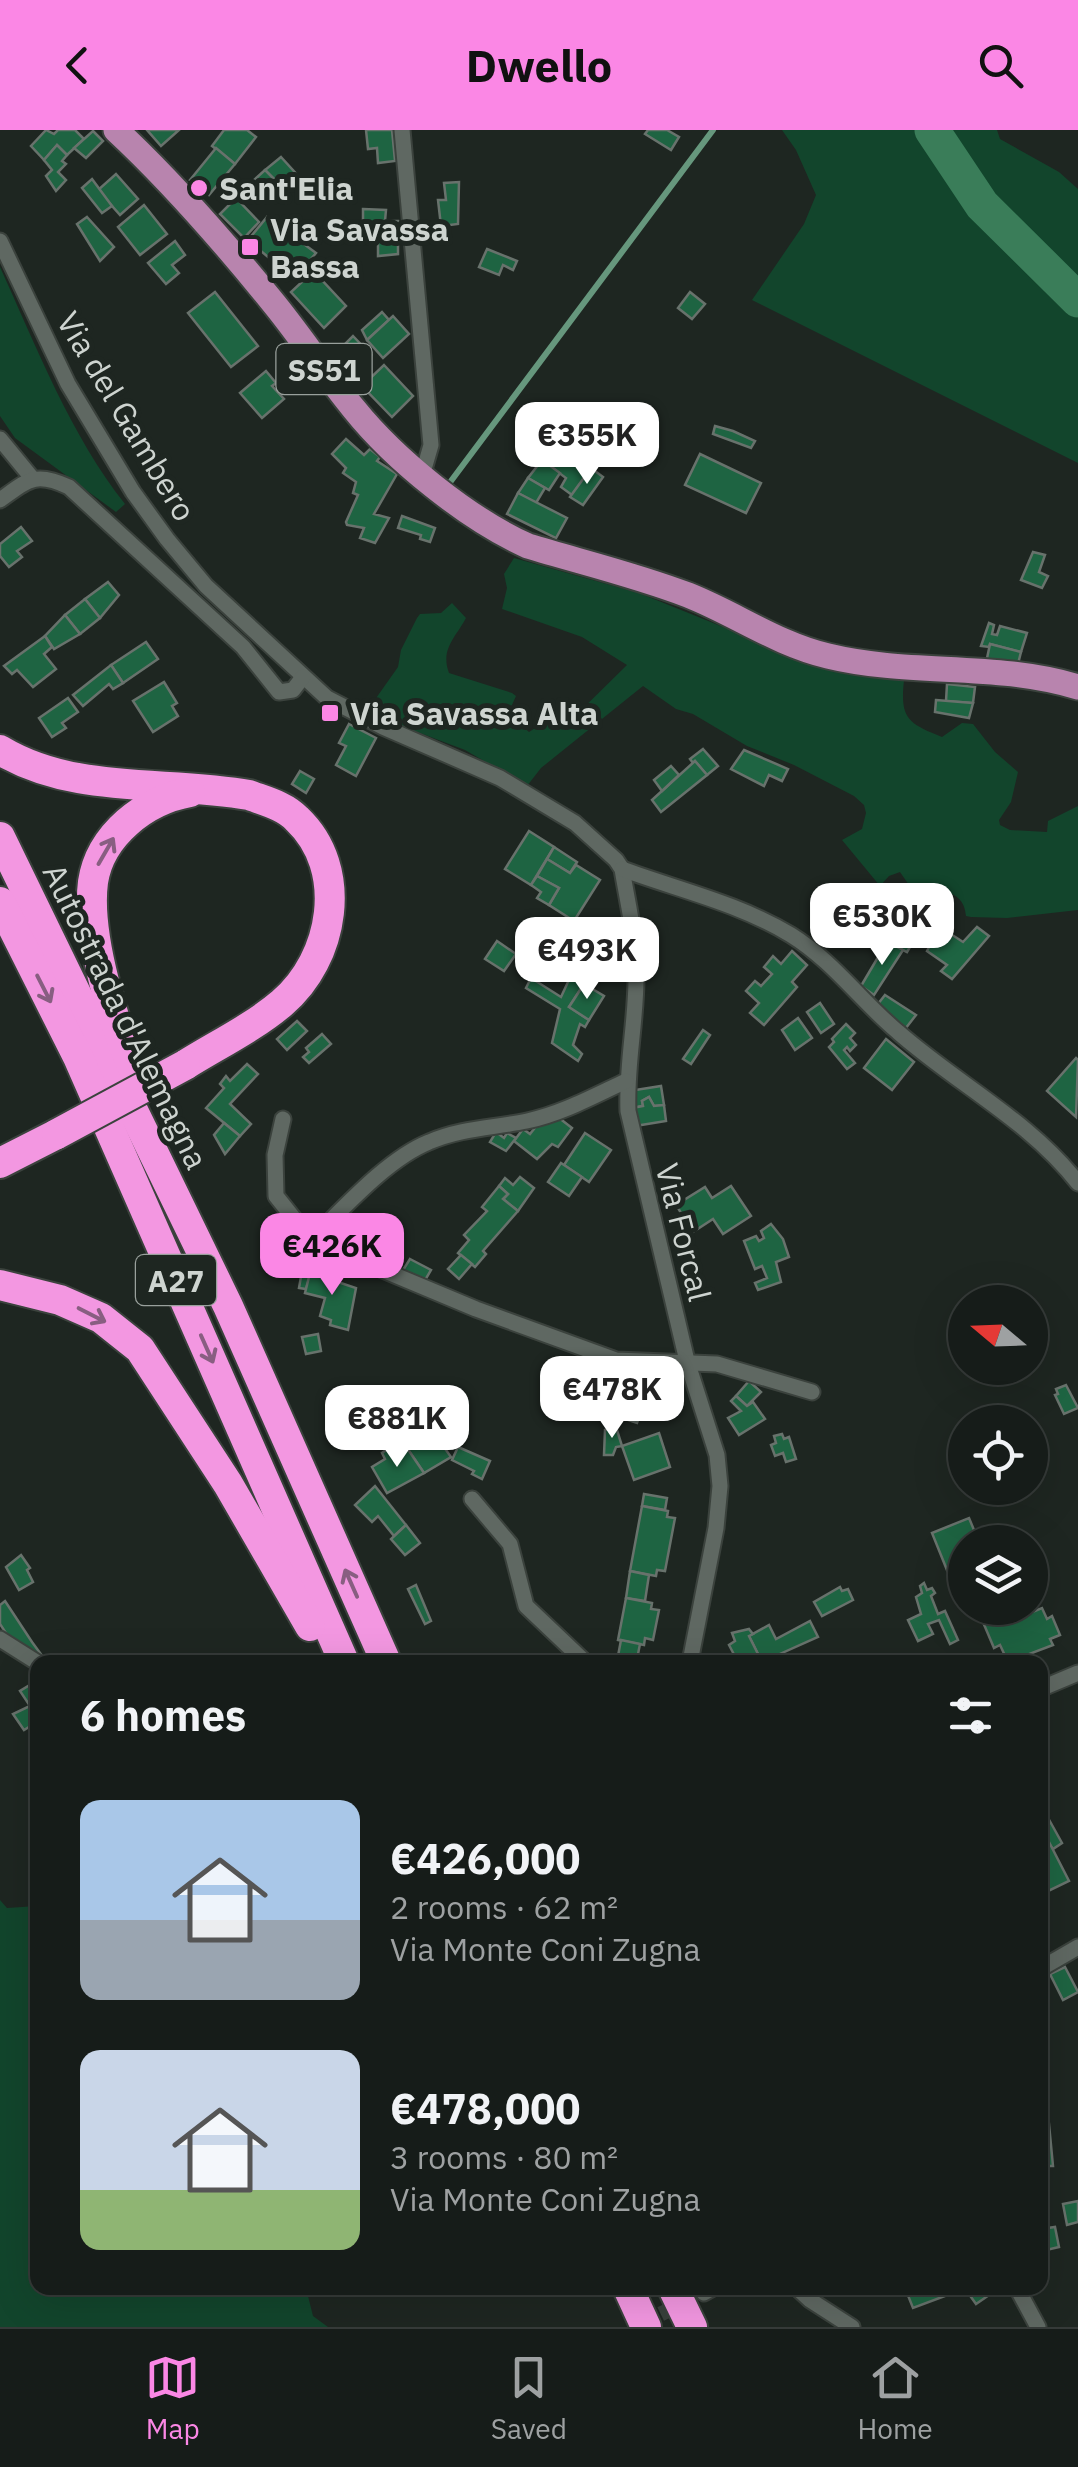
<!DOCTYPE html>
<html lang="en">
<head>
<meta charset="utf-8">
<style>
	body { margin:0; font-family:"IBM Plex Sans",sans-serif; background:#232926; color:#f1f3f6; height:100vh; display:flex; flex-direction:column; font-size:38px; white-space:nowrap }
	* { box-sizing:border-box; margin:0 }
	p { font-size:32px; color:#9ea1a2 }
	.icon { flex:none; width:55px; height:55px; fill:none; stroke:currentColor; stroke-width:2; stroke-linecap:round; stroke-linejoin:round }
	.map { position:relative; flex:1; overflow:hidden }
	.panel { position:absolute; left:30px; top:1525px; width:1018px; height:640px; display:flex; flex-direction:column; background:#161c19; border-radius:20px; box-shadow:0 10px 40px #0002,0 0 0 2px #353a38 }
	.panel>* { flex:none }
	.needle { width:65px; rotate:289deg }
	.buttons { position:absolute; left:948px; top:1155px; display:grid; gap:20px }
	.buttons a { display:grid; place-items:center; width:100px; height:100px; border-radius:50%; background:#161c19; box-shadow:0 10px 40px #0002,0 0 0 2px #353a38; font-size:50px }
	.price { position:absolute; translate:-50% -85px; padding:0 22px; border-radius:20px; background:#fff; color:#222; font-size:32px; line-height:65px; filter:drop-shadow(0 2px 5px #0008) }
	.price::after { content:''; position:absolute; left:50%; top:60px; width:30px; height:22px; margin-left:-15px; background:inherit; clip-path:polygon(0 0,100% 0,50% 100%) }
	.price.on { background:#fb87e5; color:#111 }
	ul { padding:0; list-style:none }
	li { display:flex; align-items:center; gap:30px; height:250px; padding:0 50px }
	li span { display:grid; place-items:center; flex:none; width:280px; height:200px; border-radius:20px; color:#555 }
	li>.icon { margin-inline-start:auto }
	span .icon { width:120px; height:120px; fill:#fffc; stroke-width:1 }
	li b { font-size:42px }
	h2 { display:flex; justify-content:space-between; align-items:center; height:120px; padding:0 50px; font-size:42px }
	header { display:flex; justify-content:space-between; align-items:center; height:130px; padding:0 50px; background:#fb87e5; color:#111; font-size:45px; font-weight:800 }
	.tab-bar { display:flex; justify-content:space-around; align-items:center; height:140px; border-top:2px solid #353a38; background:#161c19; font-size:28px; color:#9ea1a2 }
	.tab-bar a { display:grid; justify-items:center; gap:5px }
	.tab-bar .on { color:#fb87e5 }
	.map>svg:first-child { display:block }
	.green { fill:#12452c }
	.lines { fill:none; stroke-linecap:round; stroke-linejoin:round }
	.stream { stroke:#66977d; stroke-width:6 }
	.river { stroke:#3a7d59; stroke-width:35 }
	.building { fill:#1e6442; stroke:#68726c; stroke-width:2.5 }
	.street-tunnel { stroke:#38403b; stroke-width:15; stroke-dasharray:15 8; stroke-linecap:butt }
	.street-casing { stroke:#3b423d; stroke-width:19 }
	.primary-casing { stroke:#3b423d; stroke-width:29 }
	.highway-casing { stroke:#3b423d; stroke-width:34 }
	.street { stroke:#5f6862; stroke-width:15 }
	.primary { stroke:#b884ae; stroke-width:25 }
	.highway { stroke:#f397e1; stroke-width:30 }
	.highway-bridge-casing { stroke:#3b423d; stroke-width:34; stroke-linecap:butt }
	.highway-bridge { stroke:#f397e1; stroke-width:30 }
	.oneway { stroke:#885e81 }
	.poi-dot { fill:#fb87e5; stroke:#1e2621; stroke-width:4 }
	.labels { text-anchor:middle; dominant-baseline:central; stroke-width:10; stroke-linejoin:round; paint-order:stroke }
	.shield { fill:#1e2621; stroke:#99a09c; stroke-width:2.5 }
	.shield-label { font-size:30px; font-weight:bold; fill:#ced4d0 }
	.poi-label { font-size:32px; font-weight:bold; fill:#ced4d0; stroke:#1e2621; text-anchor:start }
	.street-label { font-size:32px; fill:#ced4d0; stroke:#1e2621 }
</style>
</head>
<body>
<header><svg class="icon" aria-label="back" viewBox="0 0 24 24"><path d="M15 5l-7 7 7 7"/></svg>Dwello<svg class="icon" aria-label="search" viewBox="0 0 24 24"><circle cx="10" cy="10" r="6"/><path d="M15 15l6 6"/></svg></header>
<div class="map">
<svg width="1078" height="2197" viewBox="0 0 1078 2197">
	<rect width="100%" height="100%" fill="#1e2621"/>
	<g class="green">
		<polygon points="782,0 915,0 974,87 1078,188 1078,333 752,170 804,94 816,65 796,20"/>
		<polygon points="943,0 997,0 1000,9 1059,42 1078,59 1078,156 990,70"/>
		<path d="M0,137c36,79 71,169 125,237l-9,8 -101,-74 -15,-22z"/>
		<path d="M514,428l125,35 193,78 72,9c-4,38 3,43 38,57l20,-14 11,1 22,28 23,20 -7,30 -12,18 1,5 10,5 37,2 1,-11 30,-15v104l-71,8 -36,-1 -5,-1c-3,-31 -32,-23 -55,-28l-11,-16 -11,4 -9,10 -38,-46 20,-11 4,-16 -2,-8 -10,-9 -60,-31 -47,-19 -54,-32 -17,-5 -33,-23 -102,82 -14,18 -62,-36 -90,-34 -1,-15 24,-34 3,-17 16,-32 3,-4 21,-1 11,-10 14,15c-10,19 -26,31 -17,55l63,20 4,3 -8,18 21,18 22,-14 17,5 59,-58 -45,-28 -80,-28 5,-21 -3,-14z"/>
		<polygon points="0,1770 7,1778 37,1776 38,2158 306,2158 313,2186 328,2197 0,2197"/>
	</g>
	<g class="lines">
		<polyline class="stream" points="451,351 713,0"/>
		<polyline class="river" points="932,0 982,75 1078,170"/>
	</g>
	<g class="building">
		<polygon points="46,0 54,4 58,0 75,0 84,9 67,25 57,15 44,30 31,16"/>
		<polygon points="147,0 179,0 161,16"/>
		<polygon points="224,0 247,0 256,7 235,34 212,16"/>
		<polygon points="366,0 392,0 395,31 378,33 377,18 368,19"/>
		<polygon points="648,0 667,0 679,7 671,20 645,4"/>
		<polygon points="93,1 103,11 86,28 74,18"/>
		<polygon points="57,15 67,25 62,31 66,34 58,42 66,50 56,61 46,46 52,40 44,30"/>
		<polygon points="216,18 235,34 209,65 190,50"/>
		<polygon points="281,27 301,49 278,70 266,63 277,52 265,40"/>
		<polygon points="265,40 277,52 266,63 254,50"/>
		<polygon points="116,44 138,69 120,85 98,60"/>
		<polygon points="92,49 112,76 102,83 82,58"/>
		<polygon points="459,52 458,94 441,96 438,70 446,70 444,53"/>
		<polygon points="236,68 259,92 244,108 220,84"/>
		<polygon points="144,75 167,104 140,125 118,97"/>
		<polygon points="363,79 386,80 385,91 398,91 398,124 378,126 378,113 369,113 369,92 363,92"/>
		<polygon points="87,87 114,117 100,131 77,94"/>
		<polygon points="267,87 316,123 294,149 248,110"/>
		<polygon points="175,111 185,125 172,135 179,143 166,154 148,133"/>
		<polygon points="487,119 517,131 513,140 503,135 499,145 479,137"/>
		<polygon points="317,138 324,144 320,148 346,176 324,198 291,162"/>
		<polygon points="215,162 258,216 231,237 188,183"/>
		<polygon points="690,162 705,174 692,189 678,178"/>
		<polygon points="382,182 389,190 367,210 362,200"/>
		<polygon points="393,186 409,204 383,228 367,210"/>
		<polygon points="353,206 371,225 353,242 335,224"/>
		<polygon points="384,235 413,266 392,287 362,256"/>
		<polygon points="266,241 276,253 272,256 284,269 262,288 240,263"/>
		<polygon points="582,275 618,301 572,365 561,357 566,348 542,330"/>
		<polygon points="715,296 733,301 755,311 751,318 713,304"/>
		<polygon points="346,309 364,325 370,319 380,327 377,331 397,344 374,384 389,388 375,413 360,408 364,398 347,395 346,392 358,365 353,363 356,352 343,343 346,338 332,324"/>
		<polygon points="700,324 761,353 746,383 685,355"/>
		<polygon points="542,330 560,343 549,360 528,348"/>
		<polygon points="591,338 603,347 583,375 570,367"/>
		<polygon points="528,348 545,358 536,373 518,363"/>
		<polygon points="518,363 567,388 556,408 507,384"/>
		<polygon points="402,386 435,398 430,412 420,409 421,405 398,398"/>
		<polygon points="21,397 32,411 17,421 22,427 9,437 0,426 0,414"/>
		<polygon points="1033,422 1045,425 1039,442 1048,446 1042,458 1021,450"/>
		<polygon points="108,452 119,465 100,488 85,469"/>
		<polygon points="85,469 100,488 80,504 65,485"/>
		<polygon points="65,485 80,504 54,519 45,506"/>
		<polygon points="989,493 994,495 992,504 997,505 1000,496 1027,503 1021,522 990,514 989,517 981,516"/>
		<polygon points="45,506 52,517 44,524 56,539 33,557 17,540 12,544 4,536"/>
		<polygon points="146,512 158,529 123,553 111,535"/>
		<polygon points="990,514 1021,522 1017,538 986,533"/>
		<polygon points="111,535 123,553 113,559 109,554 83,576 73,565"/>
		<polygon points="164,552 177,573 172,576 178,586 153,602 133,571"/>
		<polygon points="947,554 975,557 973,573 946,571"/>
		<polygon points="68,568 78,582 62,593 66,598 52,607 39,588"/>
		<polygon points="936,570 973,573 969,588 935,582"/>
		<polygon points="349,594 376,608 356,646 336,635 346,616 339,613"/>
		<polygon points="703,619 718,636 707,645 695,631 693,633 690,629"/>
		<polygon points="744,620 788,639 782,651 769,645 764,656 731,639"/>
		<polygon points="695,631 707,645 661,682 652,670"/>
		<polygon points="671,636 679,645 662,661 654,650"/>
		<polygon points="300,641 314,649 306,663 292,654"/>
		<polygon points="529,701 554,717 531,755 505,739"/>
		<polygon points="554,717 577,732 570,743 547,729"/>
		<polygon points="547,729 570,743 576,735 600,750 574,791 549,775 559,758 537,746"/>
		<polygon points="537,746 559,758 549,775 537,768 541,762 531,755"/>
		<polygon points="904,787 922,797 907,822 887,812"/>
		<polygon points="940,797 963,812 977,797 989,806 952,849 941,841 947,835 927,821"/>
		<polygon points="497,811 516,824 504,841 485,829"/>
		<polygon points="887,812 903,820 874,865 861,856"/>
		<polygon points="792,821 807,835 792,852 797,857 764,895 750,883 759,873 746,861 755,851 761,856 772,844 764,837 773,826 781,834"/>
		<polygon points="575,837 586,843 581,852 584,854 569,877 589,890 585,897 580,894 573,915 582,924 578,931 552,913 560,879 526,858 531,848 561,867"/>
		<polygon points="584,854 604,866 589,890 569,877"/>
		<polygon points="885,865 916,885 902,903 874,879"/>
		<polygon points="820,873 834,894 821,903 807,882"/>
		<polygon points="798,888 812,908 795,920 782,900"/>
		<polygon points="297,891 307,901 287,920 277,909"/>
		<polygon points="846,894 855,903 850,908 856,915 850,921 847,917 844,920 855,933 847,939 829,917 834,912 832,909"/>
		<polygon points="703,900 710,905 691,934 683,929"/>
		<polygon points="322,904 331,914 309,933 303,927 309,922 306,918"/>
		<polygon points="886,909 914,932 892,960 864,938"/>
		<polygon points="1076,928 1078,930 1076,987 1047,961"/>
		<polygon points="247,934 258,944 230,974 251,994 240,1006 206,978 224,958 220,954 226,946 230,951"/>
		<polygon points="661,956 664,975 654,976 649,967 642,971 643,976 632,978 629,961"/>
		<polygon points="649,967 654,976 664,975 666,991 635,996 632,978 643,976 642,971"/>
		<polygon points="554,984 572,998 558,1017 552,1014 537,1029 514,1011 523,999 530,1004 541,990"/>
		<polygon points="224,993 240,1006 225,1024 214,1005"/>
		<polygon points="496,1002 504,1008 507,1003 516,1008 506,1021 490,1012"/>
		<polygon points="585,1003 611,1020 589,1052 564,1035"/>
		<polygon points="561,1033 582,1047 569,1066 548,1052"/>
		<polygon points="520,1047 534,1058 518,1081 503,1069 508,1064 499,1056 505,1048 513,1055"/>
		<polygon points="499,1056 508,1064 503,1069 518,1081 483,1121 486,1124 475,1137 458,1123 469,1110 464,1105 487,1081 482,1077"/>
		<polygon points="731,1056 751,1086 723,1104 713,1089 693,1102 676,1075 705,1057 712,1068"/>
		<polygon points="771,1094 783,1109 789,1127 776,1132 781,1152 758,1160 755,1153 767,1148 762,1136 755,1139 744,1111 756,1106 759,1111 764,1108 761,1101"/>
		<polygon points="305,1124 315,1128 306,1159 299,1158"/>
		<polygon points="461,1125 472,1134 459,1149 448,1139"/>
		<polygon points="410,1129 431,1140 424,1152 403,1140"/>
		<polygon points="311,1139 332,1144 332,1150 356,1158 348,1200 330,1195 331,1190 320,1186 325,1168 305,1163"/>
		<polygon points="318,1204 321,1221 306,1224 302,1207"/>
		<polygon points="622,1250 649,1259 637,1293 610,1284"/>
		<polygon points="749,1251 761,1262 747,1276 736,1266"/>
		<polygon points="1066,1255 1078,1278 1064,1284 1055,1265 1058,1264 1056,1259"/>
		<polygon points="736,1266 747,1276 753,1272 765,1289 739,1305 728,1288 741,1281 731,1271"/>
		<polygon points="616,1297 622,1316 616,1317 613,1325 604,1325 605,1300"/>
		<polygon points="434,1303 451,1327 424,1343 407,1318"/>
		<polygon points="659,1303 670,1337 634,1350 622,1316"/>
		<polygon points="782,1304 784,1309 789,1307 796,1329 786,1332 783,1323 775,1326 771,1315 776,1313 774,1306"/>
		<polygon points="458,1317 490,1331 482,1349 472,1344 474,1341 452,1330"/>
		<polygon points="389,1318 395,1326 407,1318 424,1343 387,1363 372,1337 385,1329 382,1323"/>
		<polygon points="375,1356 406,1395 394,1406 378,1386 372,1392 355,1375"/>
		<polygon points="644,1364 667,1368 665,1380 642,1376"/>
		<polygon points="642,1376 668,1381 667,1387 675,1388 665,1441 657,1440 656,1446 630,1441"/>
		<polygon points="969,1388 979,1412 965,1412 965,1438 949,1445 932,1403"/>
		<polygon points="406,1395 420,1413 405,1425 391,1409"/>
		<polygon points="21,1425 30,1438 27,1440 33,1452 19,1460 6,1437"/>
		<polygon points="630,1441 649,1445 645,1471 626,1468"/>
		<polygon points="924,1453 927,1460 932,1458 935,1463 931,1466 938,1484 945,1481 958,1510 950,1514 939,1490 928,1494 933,1504 918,1511 908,1490 921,1484 916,1467 922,1463 920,1456"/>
		<polygon points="416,1455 431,1491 425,1494 408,1459"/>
		<polygon points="840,1457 842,1461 848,1459 853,1470 822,1486 814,1472"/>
		<polygon points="626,1468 652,1473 651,1479 659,1480 653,1510 645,1508 644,1515 618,1510"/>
		<polygon points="5,1471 32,1512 43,1527 37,1530 13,1514 0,1494 0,1475"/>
		<polygon points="977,1478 1015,1478 1018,1483 1006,1488 1008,1492 1042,1478 1047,1489 1052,1486 1060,1505 1050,1509 1053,1515 1008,1532 1000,1515 994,1518"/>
		<polygon points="810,1491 818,1507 762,1532 749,1506 769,1495 776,1509"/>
		<polygon points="749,1499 753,1504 749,1506 762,1532 738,1532 729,1515 735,1511 732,1503"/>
		<polygon points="621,1510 640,1514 637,1529 618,1526"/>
		<polygon points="38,1550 38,1610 29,1597 24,1600 13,1584 30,1576 20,1561"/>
		<polygon points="1047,1686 1062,1713 1053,1719 1040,1702 1040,1690"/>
		<polygon points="1048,1710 1069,1751 1040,1765 1040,1714"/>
		<polygon points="1065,1837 1078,1862 1063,1870 1050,1844"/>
		<polygon points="1049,1994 1053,2036 1046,2036 1044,2023 1040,2023 1040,1995"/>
		<polygon points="1078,2071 1078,2092 1067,2095 1063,2074"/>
		<polygon points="1055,2097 1059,2117 1042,2121 1040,2099"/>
		<polygon points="905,2158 951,2158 953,2163 913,2178"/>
		<polygon points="970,2158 993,2158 995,2161 976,2174 966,2160"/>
	</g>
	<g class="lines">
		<polyline class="street-tunnel" points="640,2194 704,2163"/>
		<g class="street-casing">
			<g id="street">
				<polyline points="402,0 431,315 422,346"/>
				<path d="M0,111l68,143 65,108 34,47 39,47 121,112 56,29 117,51 75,45 41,37 6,9c6,36 15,72 14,109 0,45 -10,88 -8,133l59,250 30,94 3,31 -4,42 -26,134"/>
				<polyline points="0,309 32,348"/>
				<path d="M0,370c28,-20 35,-29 69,-13l174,160 36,45 14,-2 10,-13"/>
				<path d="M622,739c57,21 116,34 169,66 42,26 70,66 107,97 59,52 132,89 180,151"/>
				<polyline points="283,989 275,1025 276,1066 311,1110 476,1179 616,1230 717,1234 812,1262"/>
				<path d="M311,1110c33,-32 76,-81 118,-98 32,-14 64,-14 98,-21 34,-7 67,-25 99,-40"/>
				<polyline points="472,1369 510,1414 526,1476 585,1532"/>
				<polyline points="0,1509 38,1533"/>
				<polyline points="1040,1559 1078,1543"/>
				<polyline points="1040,1839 1078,1817"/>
				<polyline points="797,2158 810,2170 852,2197"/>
				<polyline points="1017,2158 1038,2197"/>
				<polyline points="704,2163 713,2158"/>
			</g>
		</g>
		<g class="primary-casing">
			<path id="primary" d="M116,0c56,52 107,111 155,170 29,35 54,74 83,109 41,51 114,110 174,137 53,16 108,29 160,49 48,19 89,49 140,61 82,20 169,6 250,31"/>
		</g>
		<g class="highway-casing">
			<g id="highway">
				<path d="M0,620c75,45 166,30 249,45 16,6 36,11 48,24 53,50 37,140 -15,184 -28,24 -65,42 -97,62"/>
				<polyline points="0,707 228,1176 386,1532"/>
				<polyline points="0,772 78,927 344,1532"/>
				<path d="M138,949c-23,-49 -52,-143 -45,-197 7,-47 52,-82 97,-90"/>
				<polyline points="0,1033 57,1004"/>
				<polyline points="0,1155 60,1170 101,1188 140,1219 228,1354 310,1496"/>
				<polyline points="628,2158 646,2197"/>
				<polyline points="673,2158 692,2197"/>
			</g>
		</g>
		<use href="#street" class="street"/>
		<use href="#primary" class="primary"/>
		<use href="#highway" class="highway"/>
		<g class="highway-bridge-casing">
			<polyline id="highway-bridge" points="57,1004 185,935"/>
		</g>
		<use href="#highway-bridge" class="highway-bridge"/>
	</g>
	<defs><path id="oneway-shaft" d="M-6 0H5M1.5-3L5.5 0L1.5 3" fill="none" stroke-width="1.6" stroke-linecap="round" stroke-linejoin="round" transform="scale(2.5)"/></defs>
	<g class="oneway">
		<use href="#oneway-shaft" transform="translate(106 721) rotate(-60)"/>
		<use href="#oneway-shaft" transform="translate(44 859) rotate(63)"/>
		<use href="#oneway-shaft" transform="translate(92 1185) rotate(27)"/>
		<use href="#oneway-shaft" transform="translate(207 1219) rotate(66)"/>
		<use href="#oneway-shaft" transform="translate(351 1453) rotate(-114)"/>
	</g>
	<g class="poi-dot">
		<circle cx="199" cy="58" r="10"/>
		<rect x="240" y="107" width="20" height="20" rx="5"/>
		<rect x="320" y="573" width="20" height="20" rx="5"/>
	</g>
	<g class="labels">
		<g class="shield">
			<rect x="276.5" y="214" width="95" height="50" rx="8"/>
			<rect x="136" y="1125" width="80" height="50" rx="8"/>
		</g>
		<g class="shield-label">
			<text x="324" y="239">SS51</text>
			<text x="176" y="1150">A27</text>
		</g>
		<g class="poi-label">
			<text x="219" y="58">Sant'Elia</text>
			<text x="270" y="99">Via Savassa<tspan x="270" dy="37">Bassa</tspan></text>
			<text x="350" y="583">Via Savassa Alta</text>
		</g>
		<g class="street-label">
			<text transform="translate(127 286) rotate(59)">Via del Gambero</text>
			<text transform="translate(126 886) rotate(64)">Autostrada d'Alemagna</text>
			<text transform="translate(684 1102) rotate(76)">Via Forcal</text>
		</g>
	</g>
</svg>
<div class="buttons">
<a><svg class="needle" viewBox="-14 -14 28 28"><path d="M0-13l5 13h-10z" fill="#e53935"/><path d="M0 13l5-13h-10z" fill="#9ea1a2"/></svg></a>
<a><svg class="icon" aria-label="locate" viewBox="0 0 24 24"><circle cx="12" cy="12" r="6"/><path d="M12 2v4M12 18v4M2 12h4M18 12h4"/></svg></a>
<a><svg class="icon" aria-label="layers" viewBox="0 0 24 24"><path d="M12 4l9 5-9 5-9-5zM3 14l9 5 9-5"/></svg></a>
</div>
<b class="price" style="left:587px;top:357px">€355K</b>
<b class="price" style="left:882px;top:838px">€530K</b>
<b class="price" style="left:587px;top:872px">€493K</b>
<b class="price on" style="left:332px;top:1168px">€426K</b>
<b class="price" style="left:612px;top:1311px">€478K</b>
<b class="price" style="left:397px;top:1340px">€881K</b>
<section class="panel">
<h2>6 homes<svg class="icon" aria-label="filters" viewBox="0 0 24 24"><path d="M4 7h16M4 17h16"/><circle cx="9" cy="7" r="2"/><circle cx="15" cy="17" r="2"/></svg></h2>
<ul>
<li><span style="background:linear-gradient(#a9c7e8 60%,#9aa5b1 0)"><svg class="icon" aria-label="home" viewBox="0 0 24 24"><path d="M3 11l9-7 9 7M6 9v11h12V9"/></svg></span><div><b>€426,000</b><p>2 rooms · 62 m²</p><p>Via Monte Coni Zugna</p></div></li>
<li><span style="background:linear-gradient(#c9d6e8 70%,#8fb573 0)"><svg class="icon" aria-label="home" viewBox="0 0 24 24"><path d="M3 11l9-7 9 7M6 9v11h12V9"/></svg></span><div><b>€478,000</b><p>3 rooms · 80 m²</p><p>Via Monte Coni Zugna</p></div></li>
</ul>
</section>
</div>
<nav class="tab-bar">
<a class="on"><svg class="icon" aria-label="map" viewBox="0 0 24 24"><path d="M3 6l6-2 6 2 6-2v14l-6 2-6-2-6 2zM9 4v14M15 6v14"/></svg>Map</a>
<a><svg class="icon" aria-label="saved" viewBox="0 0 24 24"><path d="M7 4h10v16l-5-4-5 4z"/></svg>Saved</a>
<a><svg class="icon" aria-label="home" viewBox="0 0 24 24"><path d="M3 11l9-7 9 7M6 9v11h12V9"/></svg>Home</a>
</nav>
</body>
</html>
